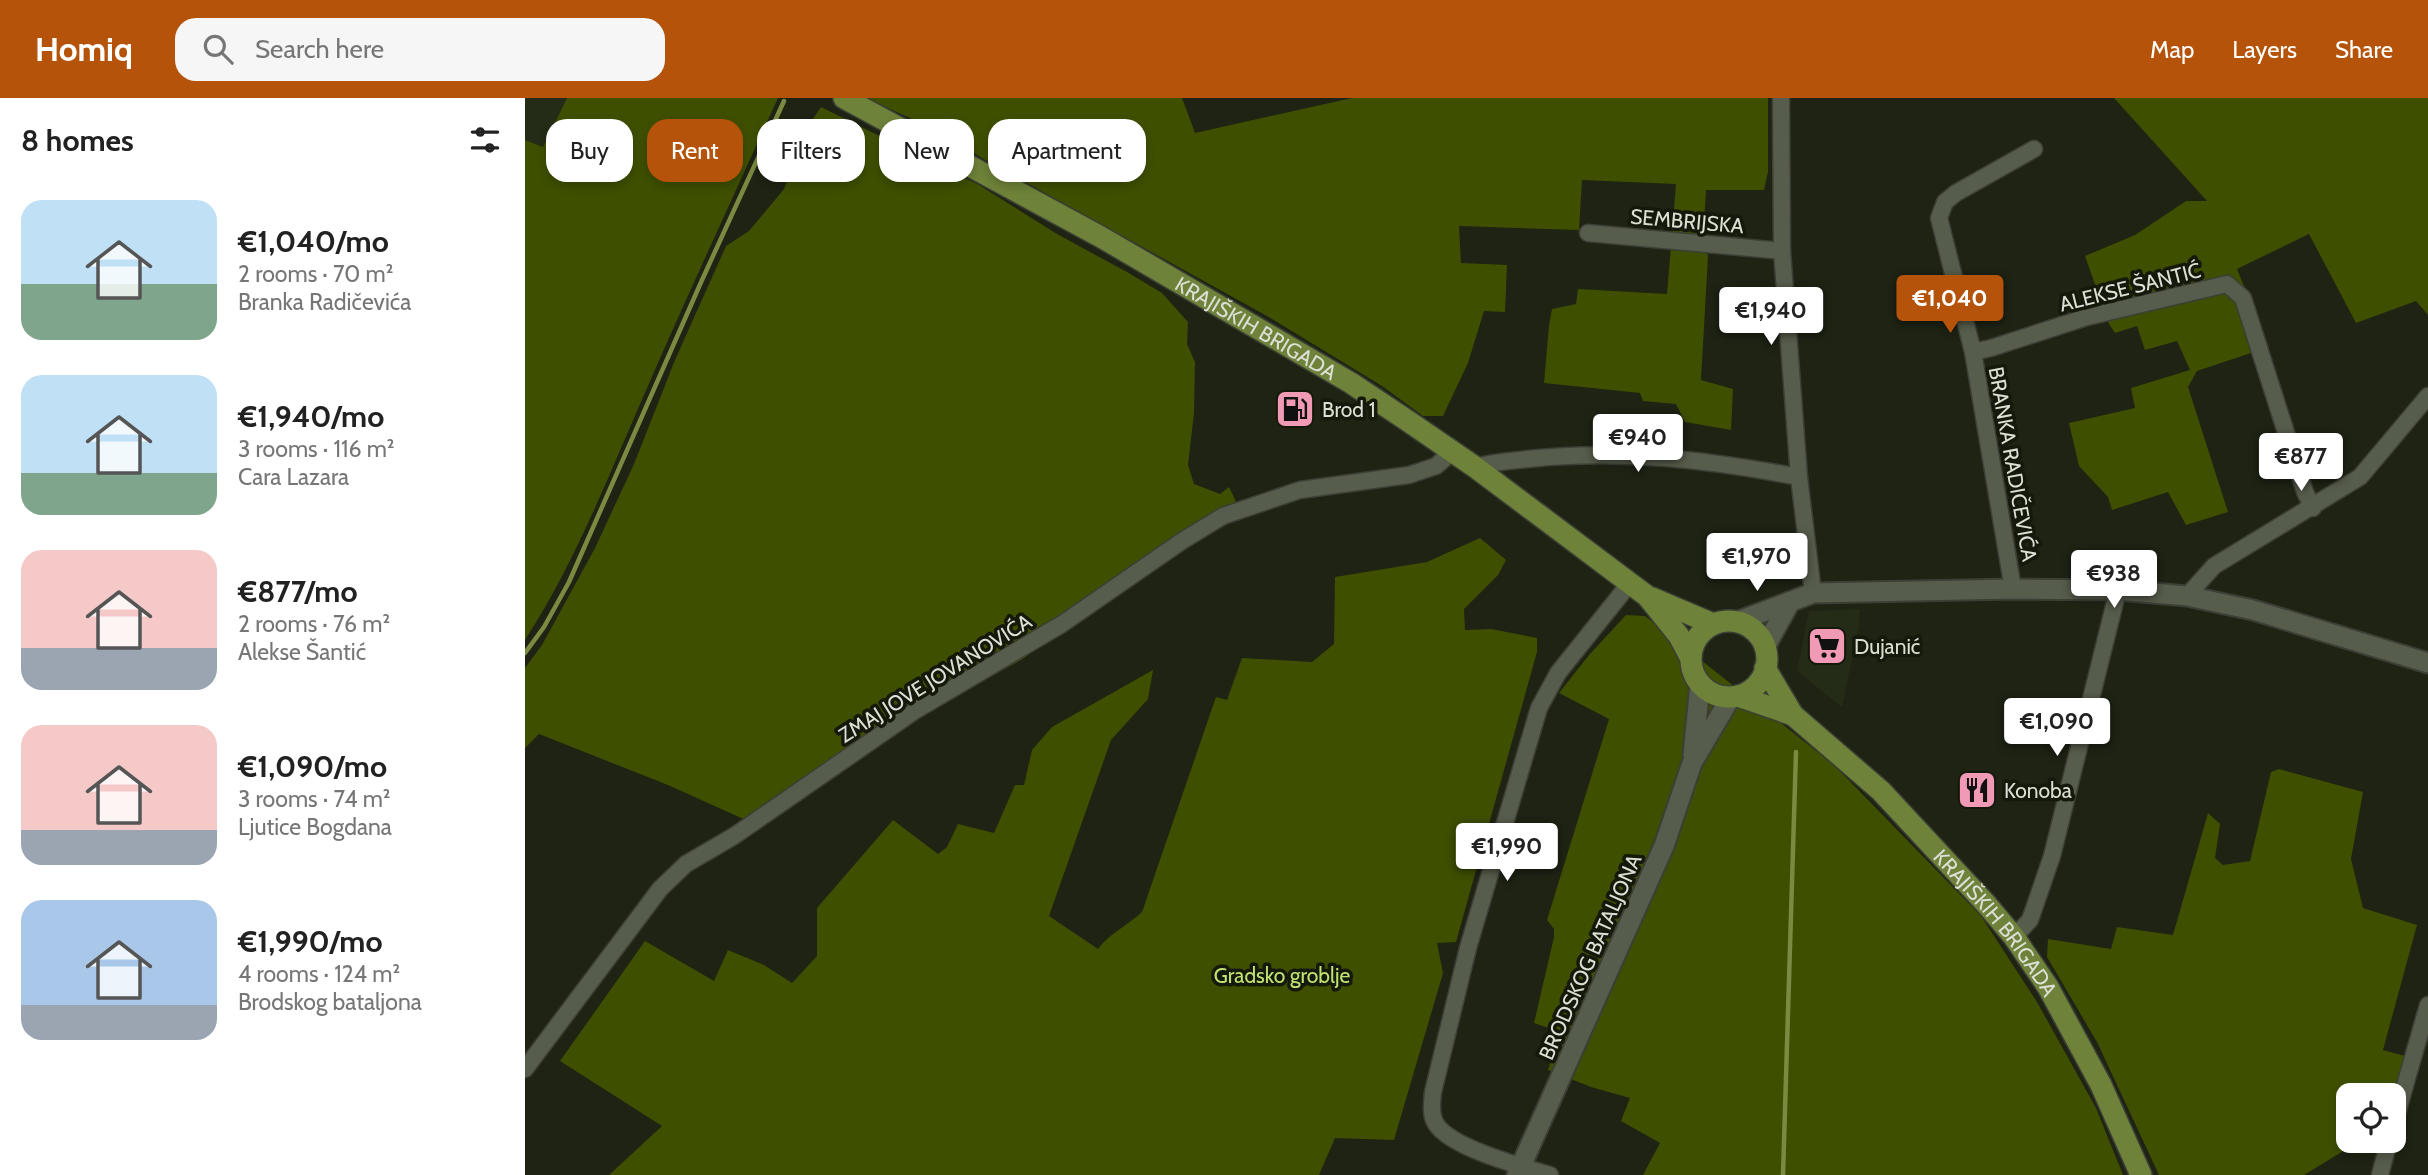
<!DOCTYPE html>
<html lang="en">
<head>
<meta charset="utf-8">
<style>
	body { margin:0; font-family:Cabin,sans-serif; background:#f6f6f6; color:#222; height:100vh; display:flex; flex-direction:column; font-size:26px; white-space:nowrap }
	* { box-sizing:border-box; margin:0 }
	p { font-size:23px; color:#767676 }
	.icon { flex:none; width:38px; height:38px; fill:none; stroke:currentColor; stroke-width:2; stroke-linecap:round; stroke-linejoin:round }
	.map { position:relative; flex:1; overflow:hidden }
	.drawer { display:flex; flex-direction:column; background:#fff; width:525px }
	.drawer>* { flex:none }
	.top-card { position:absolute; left:21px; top:21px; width:665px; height:63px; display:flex; gap:14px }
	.tools { position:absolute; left:1811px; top:985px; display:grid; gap:14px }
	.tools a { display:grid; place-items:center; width:70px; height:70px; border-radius:14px; background:#fff; box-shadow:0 4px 10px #0003; font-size:35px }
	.price { position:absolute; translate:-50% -60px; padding:0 16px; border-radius:7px; background:#fff; color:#222; font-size:23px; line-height:46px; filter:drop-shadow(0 2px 4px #0008) }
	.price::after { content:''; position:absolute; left:50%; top:42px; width:21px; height:16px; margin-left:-10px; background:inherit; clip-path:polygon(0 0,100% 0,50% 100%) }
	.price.on { background:#b45309; color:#fff }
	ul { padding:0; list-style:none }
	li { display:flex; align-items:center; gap:21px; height:175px; padding:0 21px }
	li span { display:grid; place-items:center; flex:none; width:196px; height:140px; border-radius:21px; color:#555 }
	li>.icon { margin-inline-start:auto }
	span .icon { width:84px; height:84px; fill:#fffc; stroke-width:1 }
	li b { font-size:30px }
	h2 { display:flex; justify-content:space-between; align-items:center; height:84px; padding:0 21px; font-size:30px }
	.pill { padding:0 24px; border-radius:21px; background:#fff; box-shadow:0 4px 10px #0003; font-size:24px; line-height:63px }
	.pill.on { background:#b45309; color:#fff }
	header { display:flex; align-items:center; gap:42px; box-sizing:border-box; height:98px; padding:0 35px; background:#b45309; color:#fff }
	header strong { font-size:33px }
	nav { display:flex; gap:38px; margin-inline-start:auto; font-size:24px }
	.search { width:490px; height:63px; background:#f6f6f6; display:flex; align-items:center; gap:18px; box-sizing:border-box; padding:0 24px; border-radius:21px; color:#767676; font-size:26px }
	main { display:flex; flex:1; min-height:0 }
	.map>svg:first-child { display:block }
	.built { fill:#242b16 }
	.green { fill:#3e4f00 }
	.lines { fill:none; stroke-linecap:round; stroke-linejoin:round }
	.stream { stroke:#7a8a40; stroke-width:4.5 }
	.minor-casing { stroke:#3b3f35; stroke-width:19 }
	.tertiary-casing { stroke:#3b3f35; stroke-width:23 }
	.primary-casing { stroke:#3b3f35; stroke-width:24 }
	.minor { stroke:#575d4c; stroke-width:16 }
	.tertiary { stroke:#575d4c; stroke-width:19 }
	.primary { stroke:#6e8239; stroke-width:21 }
	.labels { text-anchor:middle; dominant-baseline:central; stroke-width:7; stroke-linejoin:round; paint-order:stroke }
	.street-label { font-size:21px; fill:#dbdfd5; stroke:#15190b }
	.poi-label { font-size:21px; fill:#dbdfd5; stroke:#15190b; text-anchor:start }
	.park-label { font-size:21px; fill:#c1e270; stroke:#15190b }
</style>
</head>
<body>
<header>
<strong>Homiq</strong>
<div class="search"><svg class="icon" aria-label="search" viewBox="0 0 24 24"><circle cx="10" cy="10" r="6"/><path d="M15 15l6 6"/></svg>Search here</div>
<nav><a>Map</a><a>Layers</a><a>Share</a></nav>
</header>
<main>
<section class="drawer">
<h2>8 homes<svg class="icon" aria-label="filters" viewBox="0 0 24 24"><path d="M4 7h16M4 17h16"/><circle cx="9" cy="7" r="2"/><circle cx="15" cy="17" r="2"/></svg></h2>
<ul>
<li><span style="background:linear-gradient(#bfe0f5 60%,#7fa58c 0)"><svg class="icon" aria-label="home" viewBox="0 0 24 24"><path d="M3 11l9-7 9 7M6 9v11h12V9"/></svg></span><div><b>€1,040/mo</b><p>2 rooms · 70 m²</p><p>Branka Radičevića</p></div></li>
<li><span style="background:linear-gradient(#bfe0f5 70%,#7fa58c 0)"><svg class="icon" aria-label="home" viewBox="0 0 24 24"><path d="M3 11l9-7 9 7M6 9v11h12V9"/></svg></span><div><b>€1,940/mo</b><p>3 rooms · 116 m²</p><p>Cara Lazara</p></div></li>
<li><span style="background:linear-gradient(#f6c9c9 70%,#9aa5b1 0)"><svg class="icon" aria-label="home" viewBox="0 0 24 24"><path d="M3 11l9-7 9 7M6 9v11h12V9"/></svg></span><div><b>€877/mo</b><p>2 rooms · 76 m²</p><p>Alekse Šantić</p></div></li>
<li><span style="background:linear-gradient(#f6c9c9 75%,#9aa5b1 0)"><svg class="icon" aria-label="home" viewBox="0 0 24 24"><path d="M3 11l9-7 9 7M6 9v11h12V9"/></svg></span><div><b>€1,090/mo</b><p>3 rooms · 74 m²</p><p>Ljutice Bogdana</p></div></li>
<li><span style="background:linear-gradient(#a9c7e8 75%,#9aa5b1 0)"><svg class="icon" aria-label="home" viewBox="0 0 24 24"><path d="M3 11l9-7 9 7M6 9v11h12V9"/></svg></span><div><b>€1,990/mo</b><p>4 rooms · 124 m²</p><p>Brodskog bataljona</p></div></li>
</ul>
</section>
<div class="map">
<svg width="1903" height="1077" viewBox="0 0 1903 1077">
	<rect width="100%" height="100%" fill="#1e2314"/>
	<g class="built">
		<polygon points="0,0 42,0 18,49 0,42"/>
		<polygon points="1335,511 1334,527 1317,609 1272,573 1284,513"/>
	</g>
	<g class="green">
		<path d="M42,0h211c-45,99 -91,198 -134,297 -37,84 -69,168 -119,245v-500l18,7z"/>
		<polygon points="341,0 657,0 670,35 827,0 1243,0 1243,74 1239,92 1181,92 1178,143 1183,158 1176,282 1208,291 1206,332 1160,324 1151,306 1118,303 1115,295 1019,285 1024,227 1027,211 1051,206 1053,191 1142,196 1151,86 1057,82 1054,132 934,128 936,165 982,167 980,214 959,213 943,265 918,318 898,318 857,288 742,218 462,63 411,32"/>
		<polygon points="1589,0 1903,0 1903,217 1891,203 1831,225 1784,136 1712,171 1744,249 1672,273 1663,289 1703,414 1661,427 1643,394 1587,412 1583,399 1554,368 1544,325 1610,310 1606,290 1665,272 1652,243 1620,252 1612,228 1590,235 1584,226 1560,158 1610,137 1661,103 1682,103"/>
		<polygon points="296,9 454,87 532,136 602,174 637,195 663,224 662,246 670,264 669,315 663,367 669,386 695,396 704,389 714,410 496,562 343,645 225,724 143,687 14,636 0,650 0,570 17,547 70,450 109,366 150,262 201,148 224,133 259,91 282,30"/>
		<path d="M955,440l26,22 -8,15 -34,34 1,21 26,-1 46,9v14l-81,290 -19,1 6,30 -49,167 -59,-2 -16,37h-710l53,-49 -102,-65 85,-120 69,40 14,-31 36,15 28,18 25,-27v-48l76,-88 45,34 9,-7 11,-23 36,9 21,-48h9l8,-35 20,-23 101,-57 -5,29 -37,41 -62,176 49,33c12,-16 30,-24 44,-37l74,-215 11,3 15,-42 70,4 22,-18 1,-67 92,-15z"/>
		<polygon points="1101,517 1120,518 1309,667 1456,818 1512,904 1571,1010 1598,1077 1118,1077 1135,1045 1096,1023 1105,1000 1066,989 1023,972 1035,934 1009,925 1029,839 1029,831 1022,822 1084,621 1034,595 1064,557"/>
		<polygon points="1754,671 1838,694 1826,761 1838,810 1892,827 1858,952 1884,959 1869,998 1824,998 1824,1043 1865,1043 1862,1056 1825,1049 1779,1077 1634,1077 1572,944 1522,859 1523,841 1586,851 1592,829 1648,837 1683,715 1695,726 1690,760 1698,767 1725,763 1746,674"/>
	</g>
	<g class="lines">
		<g class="stream">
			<polyline points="0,555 19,529 44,484 177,182 259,3"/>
			<polyline points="1258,1077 1271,654"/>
		</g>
		<g class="minor-casing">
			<g id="minor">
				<polyline points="1256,0 1257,153 1274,379 1288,495"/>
				<polyline points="1063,135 1257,153"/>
				<polyline points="1448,254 1466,250 1562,219 1702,186 1718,200 1780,394 1788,410"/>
				<path d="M950,369c17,-5 35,-6 53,-8 91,-10 181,1 271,18"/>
				<polyline points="1488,491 1448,254 1414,120 1420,104 1431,95 1509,51"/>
				<polyline points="1662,498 1689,468 1835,379 1903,298"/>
				<polyline points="1489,839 1505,822 1527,758 1593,492"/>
				<polyline points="0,971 135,791 161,766 209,738 391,612 537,526 657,443 698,418 775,392 884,377 911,368 927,354"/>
				<polyline points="1869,1026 1903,907"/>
				<path d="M1025,1077c-27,-8 -99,-27 -114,-51 -6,-9 -4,-22 -3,-32l35,-144 71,-240 19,-35 72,-90"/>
				<polyline points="1855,1077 1864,1043"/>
			</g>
		</g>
		<g class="tertiary-casing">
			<g id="tertiary">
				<polyline points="1214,523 1288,495 1488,491 1593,492 1662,498 1728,512 1903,565"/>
				<polyline points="1240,549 1265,504"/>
				<polyline points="1168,657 1175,586"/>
				<polyline points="992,1077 1139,748 1167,665 1206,599"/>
			</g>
		</g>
		<g class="primary-casing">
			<g id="primary">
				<path id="s1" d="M319,0l257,139 250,146 57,38 67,46 172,129 32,40 11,21"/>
				<polyline points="1127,500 1188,526"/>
				<circle cx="1204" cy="561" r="38"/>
				<path id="s2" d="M1240,570l28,47 88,76 106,114 27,32 34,50 53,98 40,90"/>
				<polyline points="1213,598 1268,617"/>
			</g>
		</g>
		<use href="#minor" class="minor"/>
		<use href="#tertiary" class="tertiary"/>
		<use href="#primary" class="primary"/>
	</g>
	<defs>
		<g id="fuel-square" transform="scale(2.0125)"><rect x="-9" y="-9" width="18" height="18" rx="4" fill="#f09ab5" stroke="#15190b"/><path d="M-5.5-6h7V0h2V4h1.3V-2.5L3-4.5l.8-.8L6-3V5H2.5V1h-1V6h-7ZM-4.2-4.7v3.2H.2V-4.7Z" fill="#111"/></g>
		<g id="supermarket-square" transform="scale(2.0125)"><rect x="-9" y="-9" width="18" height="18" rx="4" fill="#f09ab5" stroke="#15190b"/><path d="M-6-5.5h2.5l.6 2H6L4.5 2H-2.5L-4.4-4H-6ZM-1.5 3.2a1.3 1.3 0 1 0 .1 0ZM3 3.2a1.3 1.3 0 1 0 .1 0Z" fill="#111"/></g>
		<g id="restaurant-square" transform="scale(2.0125)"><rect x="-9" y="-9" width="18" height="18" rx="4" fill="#f09ab5" stroke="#15190b"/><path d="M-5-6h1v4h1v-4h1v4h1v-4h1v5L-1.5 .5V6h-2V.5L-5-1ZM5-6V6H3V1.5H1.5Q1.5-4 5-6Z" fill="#111"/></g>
	</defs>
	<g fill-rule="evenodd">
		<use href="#fuel-square" x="770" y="311"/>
		<use href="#supermarket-square" x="1302" y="548"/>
		<use href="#restaurant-square" x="1452" y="692"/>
	</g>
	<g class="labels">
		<g class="street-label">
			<text transform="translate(1162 123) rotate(5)">SEMBRIJSKA</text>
			<text transform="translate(1605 189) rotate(-14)">ALEKSE ŠANTIĆ</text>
			<text stroke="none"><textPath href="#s1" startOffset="472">KRAJIŠKIH BRIGADA</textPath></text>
			<text transform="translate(1488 366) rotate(80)">BRANKA RADIČEVIĆA</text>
			<text transform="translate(410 580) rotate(-32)">ZMAJ JOVE JOVANOVIĆA</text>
			<text stroke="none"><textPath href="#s2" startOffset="346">KRAJIŠKIH BRIGADA</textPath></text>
			<text transform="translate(1065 859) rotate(-66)">BRODSKOG BATALJONA</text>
		</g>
		<g class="poi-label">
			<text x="797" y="311">Brod 1</text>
			<text x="1329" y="548">Dujanić</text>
			<text x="1479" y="692">Konoba</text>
		</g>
		<g class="park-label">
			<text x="757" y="877">Gradsko groblje</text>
		</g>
	</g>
</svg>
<div class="tools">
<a><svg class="icon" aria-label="locate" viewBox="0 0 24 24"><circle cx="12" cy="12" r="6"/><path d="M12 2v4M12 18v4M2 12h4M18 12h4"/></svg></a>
</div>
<b class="price on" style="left:1425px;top:237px">€1,040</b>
<b class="price" style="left:1246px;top:249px">€1,940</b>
<b class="price" style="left:1113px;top:376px">€940</b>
<b class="price" style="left:1776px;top:395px">€877</b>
<b class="price" style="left:1232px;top:495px">€1,970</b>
<b class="price" style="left:1589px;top:512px">€938</b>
<b class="price" style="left:1532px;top:660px">€1,090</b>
<b class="price" style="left:982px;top:785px">€1,990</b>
<div class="top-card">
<a class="pill">Buy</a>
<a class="pill on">Rent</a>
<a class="pill">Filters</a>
<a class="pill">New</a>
<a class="pill">Apartment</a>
</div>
</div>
</main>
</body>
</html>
